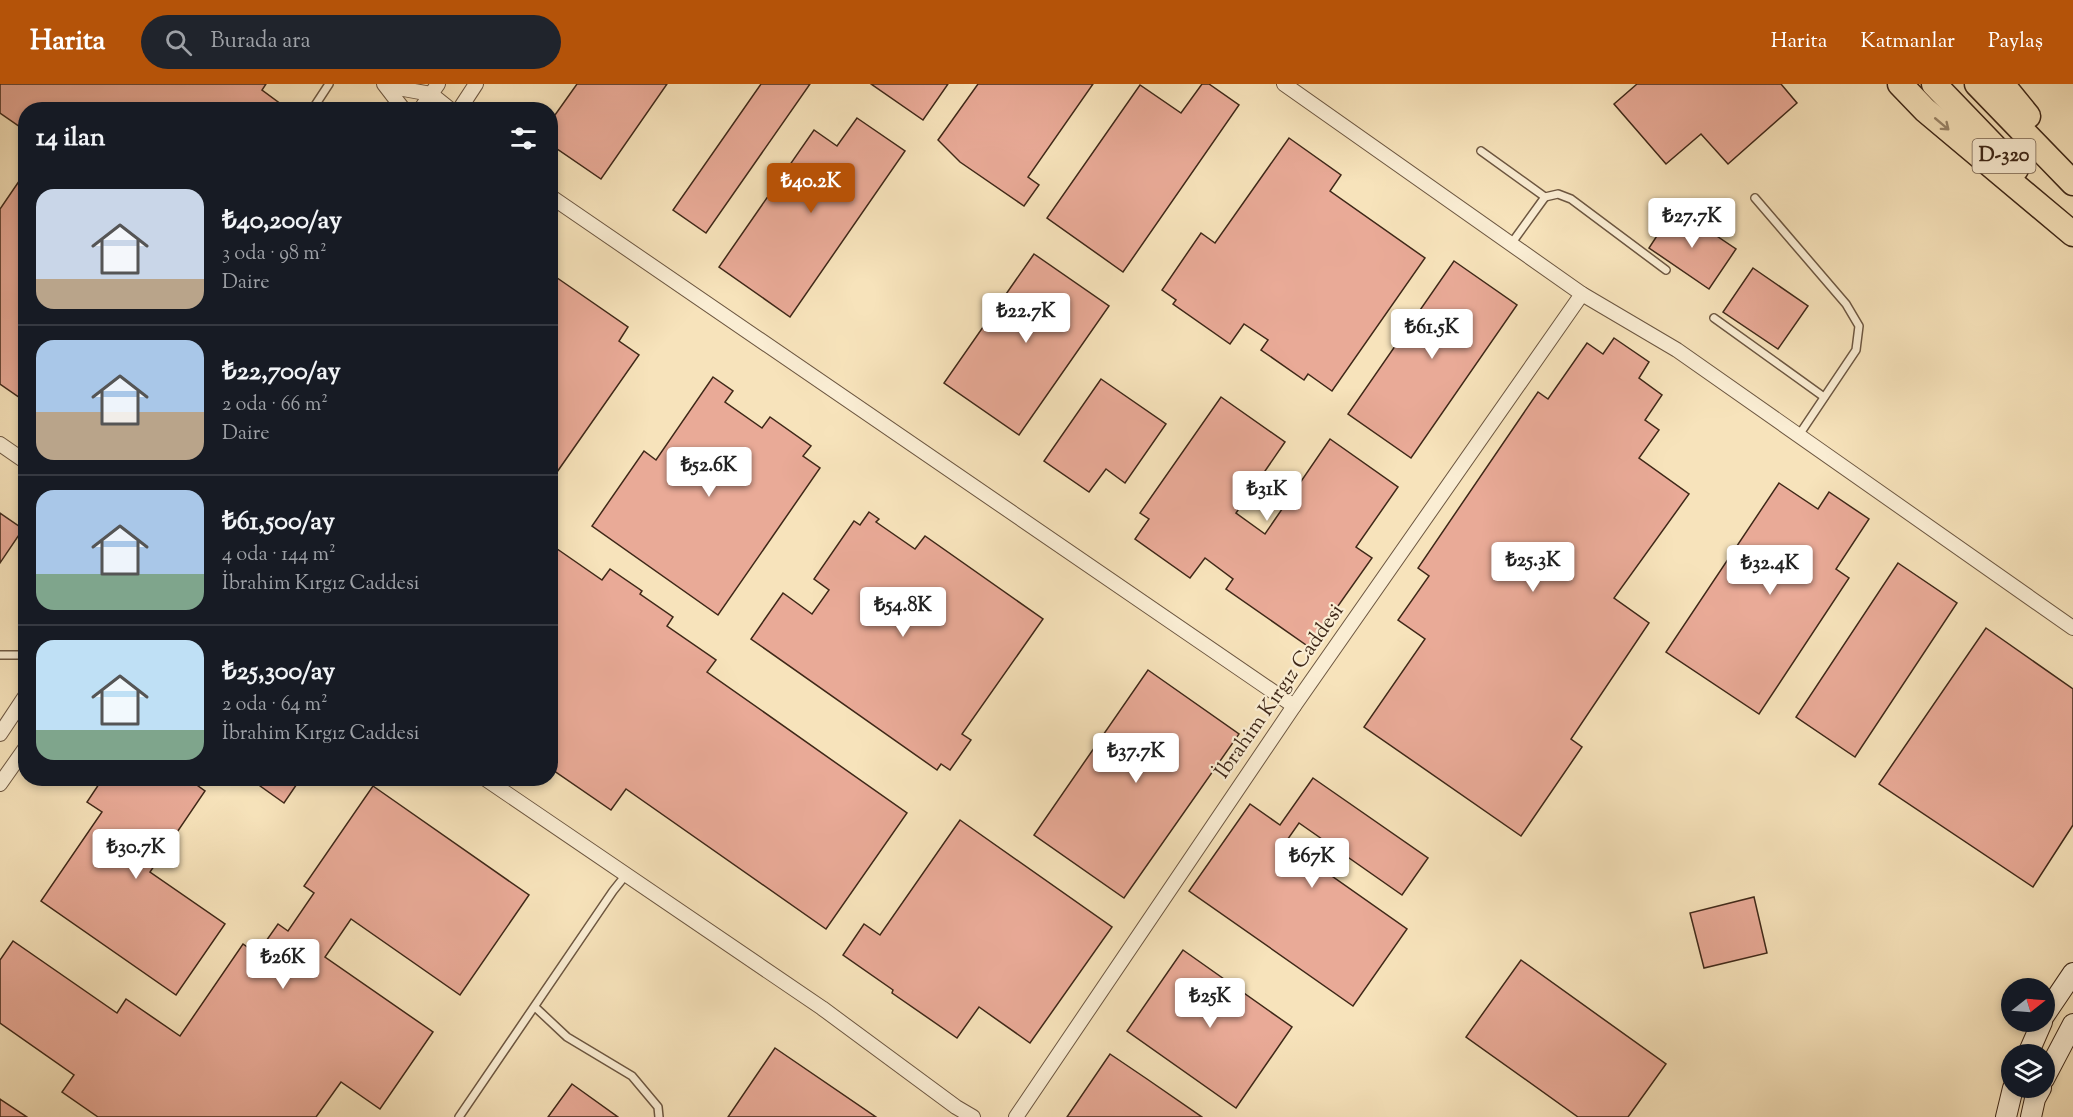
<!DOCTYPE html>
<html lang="tr">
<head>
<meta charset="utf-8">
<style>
	body { margin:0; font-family:"Sorts Mill Goudy",serif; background:#20242c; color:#f1f3f6; height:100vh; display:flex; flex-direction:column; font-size:22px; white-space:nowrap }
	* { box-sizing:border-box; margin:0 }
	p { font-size:20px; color:#9ea1a6 }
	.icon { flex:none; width:33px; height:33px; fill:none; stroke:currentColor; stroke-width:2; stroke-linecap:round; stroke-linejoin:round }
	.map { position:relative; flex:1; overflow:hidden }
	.side { position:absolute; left:18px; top:18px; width:540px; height:684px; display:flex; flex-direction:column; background:#171b24; border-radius:24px; box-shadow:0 3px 9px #0003 }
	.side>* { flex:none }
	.needle { width:39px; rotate:73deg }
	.buttons { position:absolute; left:2001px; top:894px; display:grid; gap:12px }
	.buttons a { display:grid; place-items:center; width:54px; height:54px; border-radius:50%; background:#171b24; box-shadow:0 3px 9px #0003; font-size:30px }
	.price { position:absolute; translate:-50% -51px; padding:0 14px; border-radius:6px; background:#fff; color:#222; font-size:20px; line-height:39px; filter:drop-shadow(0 2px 3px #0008) }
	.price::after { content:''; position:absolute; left:50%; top:36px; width:18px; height:14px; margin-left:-9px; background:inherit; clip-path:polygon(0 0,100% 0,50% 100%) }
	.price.on { background:#b45309; color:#fff }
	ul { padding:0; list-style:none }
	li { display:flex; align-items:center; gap:18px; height:150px; padding:0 18px }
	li+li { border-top:2px solid #363941 }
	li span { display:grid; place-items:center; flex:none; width:168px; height:120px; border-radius:18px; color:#555 }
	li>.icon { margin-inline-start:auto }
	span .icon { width:72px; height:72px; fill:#fffc; stroke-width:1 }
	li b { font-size:26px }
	h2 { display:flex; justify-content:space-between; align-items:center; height:72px; padding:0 18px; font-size:26px }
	header { display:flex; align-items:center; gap:36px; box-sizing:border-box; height:84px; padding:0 30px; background:#b45309; color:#fff }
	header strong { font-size:28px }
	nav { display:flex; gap:33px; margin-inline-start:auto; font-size:21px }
	.search { width:420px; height:54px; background:#20242c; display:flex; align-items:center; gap:15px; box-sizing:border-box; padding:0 21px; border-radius:33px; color:#9ea1a6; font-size:22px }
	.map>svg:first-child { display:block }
	.building { fill:#e9aa97; stroke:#3f2818; stroke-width:1.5 }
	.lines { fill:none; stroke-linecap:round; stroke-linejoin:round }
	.lane-casing { stroke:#6d5741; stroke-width:10 }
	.street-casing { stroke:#6d5741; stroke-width:16 }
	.secondary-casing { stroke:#3f2818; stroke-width:22 }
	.highway-casing { stroke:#3f2818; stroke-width:27 }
	.lane { stroke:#faedd3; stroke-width:7 }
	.street { stroke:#faedd3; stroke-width:14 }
	.secondary { stroke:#faedd3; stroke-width:20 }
	.highway { stroke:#f7e3bb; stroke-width:24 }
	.oneway { stroke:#9b866a }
	.labels { text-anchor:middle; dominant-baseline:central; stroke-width:4.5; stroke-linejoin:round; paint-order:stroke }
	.shield { fill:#faedd3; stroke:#776350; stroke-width:1.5 }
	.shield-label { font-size:20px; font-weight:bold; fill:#3f2818 }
	.street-label { font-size:21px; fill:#3f2818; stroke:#faedd3 }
</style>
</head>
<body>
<header>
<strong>Harita</strong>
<div class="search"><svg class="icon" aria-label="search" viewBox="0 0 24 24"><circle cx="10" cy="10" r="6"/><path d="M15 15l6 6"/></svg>Burada ara</div>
<nav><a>Harita</a><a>Katmanlar</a><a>Paylaş</a></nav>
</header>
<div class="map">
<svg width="2073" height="1033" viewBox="0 0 2073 1033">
	<rect width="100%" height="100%" fill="#f7e3bb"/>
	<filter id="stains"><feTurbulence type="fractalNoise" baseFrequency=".00333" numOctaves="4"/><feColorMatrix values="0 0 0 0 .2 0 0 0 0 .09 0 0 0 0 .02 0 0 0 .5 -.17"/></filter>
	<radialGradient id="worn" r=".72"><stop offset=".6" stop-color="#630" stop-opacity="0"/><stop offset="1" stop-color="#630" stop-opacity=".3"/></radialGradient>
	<g class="building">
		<polygon points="0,0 266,0 262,6 289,26 26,26 26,47 0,29"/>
		<polygon points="577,0 667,0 601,95 550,60 550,38"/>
		<polygon points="761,0 810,0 706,149 673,126"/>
		<polygon points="871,0 948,0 923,36"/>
		<polygon points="978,0 1093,0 1028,93 1039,101 1024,122 960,78 938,56"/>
		<polygon points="1202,0 1209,0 1239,21 1123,188 1047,134 1140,1 1181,29"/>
		<polygon points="1637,0 1781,0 1797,19 1728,80 1701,50 1666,80 1614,20"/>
		<polygon points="857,34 905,67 790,233 719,183 814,46 837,62"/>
		<polygon points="1289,54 1341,91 1330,107 1425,174 1332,307 1308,290 1304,296 1261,266 1268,256 1244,240 1230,260 1173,220 1176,216 1162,206 1201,149 1215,159"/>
		<polygon points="26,87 26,318 0,300 0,125"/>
		<polygon points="1675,124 1736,165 1709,205 1649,164"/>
		<polygon points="1034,170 1109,222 1019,351 944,299"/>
		<polygon points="1454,177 1517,221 1411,374 1348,330"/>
		<polygon points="1753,184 1808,222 1778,265 1723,228"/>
		<polygon points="550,189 628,243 619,257 639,271 550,398"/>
		<polygon points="1614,254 1649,278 1639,294 1662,311 1645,336 1659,346 1639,374 1689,410 1614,514 1649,539 1571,655 1582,663 1521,752 1364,643 1425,555 1398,536 1429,492 1418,484 1538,308 1548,315 1587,259 1603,270"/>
		<polygon points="713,293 733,307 725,318 762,344 770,333 811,362 803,372 820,384 718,531 592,442 644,367 656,376"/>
		<polygon points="1101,295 1166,340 1125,399 1106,385 1089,408 1044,377"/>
		<polygon points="1221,313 1285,358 1236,429 1265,450 1330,355 1398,403 1356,463 1372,474 1309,563 1226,505 1233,495 1205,474 1190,494 1135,455 1149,435 1140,429"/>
		<polygon points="1779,399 1818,425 1829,408 1869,435 1836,485 1849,494 1759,630 1666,568"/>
		<polygon points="869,428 879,435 876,438 915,465 925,452 1043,535 962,650 971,656 950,686 941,680 937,686 751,555 783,509 812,530 829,506 814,495 854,437 860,441"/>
		<polygon points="0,429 23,445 0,479"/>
		<polygon points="550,460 602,496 610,485 642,507 640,510 673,533 667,542 716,576 707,588 907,729 826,845 626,705 611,726 550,684"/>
		<polygon points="1898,479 1957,519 1855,673 1796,633"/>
		<polygon points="1986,544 2073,605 2073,741 2033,803 1879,700"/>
		<polygon points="1148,586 1239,650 1124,814 1034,751"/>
		<polygon points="103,694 187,694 205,707 150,788 225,840 176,911 41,817 102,728 87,718"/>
		<polygon points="249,694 301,694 284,719"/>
		<polygon points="1313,694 1428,774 1402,811 1299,739 1285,759 1407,845 1353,922 1189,807 1250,720 1280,741"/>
		<polygon points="373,702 529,811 460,911 351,835 325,873 433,948 380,1025 341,998 316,1033 98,1033 62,1008 74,991 0,939 0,876 13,857 117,929 126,915 180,952 243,860 257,870 278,840 288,847 314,809 304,802"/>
		<polygon points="960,736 1112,843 1030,959 979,923 957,954 892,909 893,906 843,871 864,840 880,851"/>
		<polygon points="1754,813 1767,869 1704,884 1690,829"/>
		<polygon points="1183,866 1292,943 1236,1024 1127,947"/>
		<polygon points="1521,876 1666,980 1628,1033 1578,1033 1466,953"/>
		<polygon points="775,964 876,1033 728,1033"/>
		<polygon points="1110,970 1147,995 1202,1033 1067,1033"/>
		<polygon points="572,1000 618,1033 548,1033"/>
		<polygon points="0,1015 27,1033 0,1033"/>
	</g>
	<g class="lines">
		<g class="lane-casing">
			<g id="lane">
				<polyline points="312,26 329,0"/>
				<polyline points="1481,67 1545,113 1558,110 1571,115 1666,186"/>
				<polyline points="1755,114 1846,220 1859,242 1856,266 1799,351"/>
				<polyline points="1511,160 1545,113"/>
				<polyline points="1714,234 1824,313"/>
				<polyline points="0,571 26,571"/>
				<polyline points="535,923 567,953 632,992 658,1023 659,1033"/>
				<polyline points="459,1033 613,807 625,792"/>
			</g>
		</g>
		<g class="street-casing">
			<g id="street">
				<polyline points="384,0 404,26"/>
				<polyline points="1284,0 1582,210 1677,266 2073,544"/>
				<polyline points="387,2 431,10 451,26"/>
				<polyline points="420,26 438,0"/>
				<polyline points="459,26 476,0"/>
				<polyline points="550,112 1294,622"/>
				<polyline points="0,360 26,378"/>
				<polyline points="0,650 26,611"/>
				<polyline points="484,694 822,924 956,1023 973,1033"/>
				<polyline points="0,700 26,663"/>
				<polyline points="1016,1033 1294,622 1582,210"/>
			</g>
		</g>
		<g class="secondary-casing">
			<g id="secondary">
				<polyline points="2044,932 2073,889"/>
				<polyline points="2028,970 2042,938"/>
				<polyline points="2044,995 2073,940"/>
				<polyline points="2006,1033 2013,1004"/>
				<polyline points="2031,1033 2035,1015 2041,1004"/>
			</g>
		</g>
		<g class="highway-casing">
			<g id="highway">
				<polyline points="1900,0 1925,26 2073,150"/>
				<polyline points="1934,0 2016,85"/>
				<polyline points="1977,0 2073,99"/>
				<polyline points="2002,0 2028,32"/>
			</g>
		</g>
		<use href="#lane" class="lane"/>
		<use href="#street" class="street"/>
		<use href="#secondary" class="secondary"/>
		<use href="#highway" class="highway"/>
	</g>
	<defs><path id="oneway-shaft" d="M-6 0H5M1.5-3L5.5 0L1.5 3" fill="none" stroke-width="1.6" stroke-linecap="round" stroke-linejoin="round" transform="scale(1.5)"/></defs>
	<use class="oneway" href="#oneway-shaft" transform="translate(1942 40) rotate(40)"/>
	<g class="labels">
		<rect class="shield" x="1972.5" y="55" width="63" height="34" rx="4.5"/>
		<g class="shield-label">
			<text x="2004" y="72">D-320</text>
		</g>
		<g class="street-label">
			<text transform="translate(1280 608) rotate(-55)">İbrahim Kırgız Caddesi</text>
		</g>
	</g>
	<rect width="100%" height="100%" filter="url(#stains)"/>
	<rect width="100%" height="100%" fill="url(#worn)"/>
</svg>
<div class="buttons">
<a><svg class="needle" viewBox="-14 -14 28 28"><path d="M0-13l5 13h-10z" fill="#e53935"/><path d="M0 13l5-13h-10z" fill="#9ea1a6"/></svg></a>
<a><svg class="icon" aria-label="layers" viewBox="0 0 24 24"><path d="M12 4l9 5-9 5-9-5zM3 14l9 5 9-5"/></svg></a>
</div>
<b class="price on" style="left:811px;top:130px">₺40.2K</b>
<b class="price" style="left:1692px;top:165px">₺27.7K</b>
<b class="price" style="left:1026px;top:260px">₺22.7K</b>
<b class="price" style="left:1432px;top:276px">₺61.5K</b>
<b class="price" style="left:709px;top:414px">₺52.6K</b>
<b class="price" style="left:1267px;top:438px">₺31K</b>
<b class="price" style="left:1533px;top:509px">₺25.3K</b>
<b class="price" style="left:1770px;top:512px">₺32.4K</b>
<b class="price" style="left:903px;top:554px">₺54.8K</b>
<b class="price" style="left:1136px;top:700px">₺37.7K</b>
<b class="price" style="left:136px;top:796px">₺30.7K</b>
<b class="price" style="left:1312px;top:805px">₺67K</b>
<b class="price" style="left:283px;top:906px">₺26K</b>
<b class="price" style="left:1210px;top:945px">₺25K</b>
<section class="side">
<h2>14 ilan<svg class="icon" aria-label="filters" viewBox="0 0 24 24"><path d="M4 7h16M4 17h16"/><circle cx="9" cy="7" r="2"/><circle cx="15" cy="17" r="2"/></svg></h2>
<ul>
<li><span style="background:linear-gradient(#c9d6e8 75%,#b9a48a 0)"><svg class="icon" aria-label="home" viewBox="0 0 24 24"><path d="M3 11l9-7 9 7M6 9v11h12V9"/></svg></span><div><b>₺40,200/ay</b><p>3 oda · 98 m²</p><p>Daire</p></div></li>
<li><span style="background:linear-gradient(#a9c7e8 60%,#b9a48a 0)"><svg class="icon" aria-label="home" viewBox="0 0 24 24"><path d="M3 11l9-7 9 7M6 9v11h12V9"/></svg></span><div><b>₺22,700/ay</b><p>2 oda · 66 m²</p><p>Daire</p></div></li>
<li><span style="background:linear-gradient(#a9c7e8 70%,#7fa58c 0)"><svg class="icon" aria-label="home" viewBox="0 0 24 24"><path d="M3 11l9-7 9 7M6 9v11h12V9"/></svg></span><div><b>₺61,500/ay</b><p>4 oda · 144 m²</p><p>İbrahim Kırgız Caddesi</p></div></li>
<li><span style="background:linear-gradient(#bfe0f5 75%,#7fa58c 0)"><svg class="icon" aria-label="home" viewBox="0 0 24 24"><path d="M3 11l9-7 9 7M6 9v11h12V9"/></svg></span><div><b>₺25,300/ay</b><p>2 oda · 64 m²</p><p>İbrahim Kırgız Caddesi</p></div></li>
</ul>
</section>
</div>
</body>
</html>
